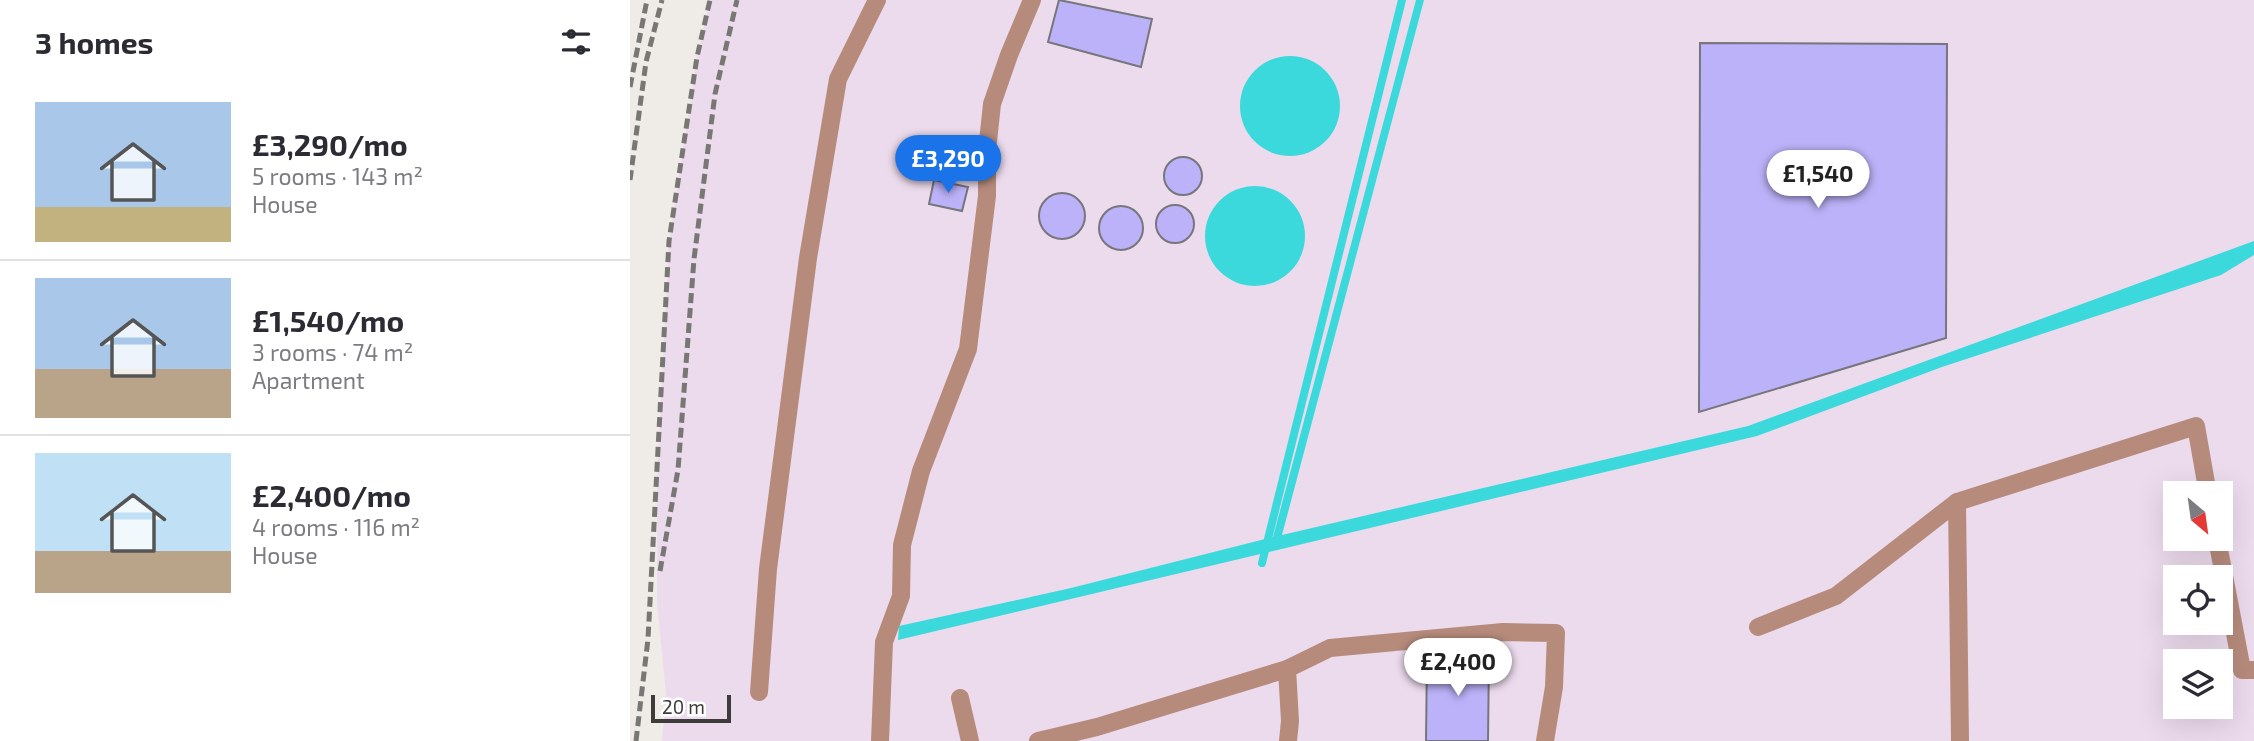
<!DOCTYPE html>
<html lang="en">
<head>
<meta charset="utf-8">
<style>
	body { margin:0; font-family:"Exo 2",sans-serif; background:#f2f2f3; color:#2b2b33; height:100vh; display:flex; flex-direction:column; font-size:26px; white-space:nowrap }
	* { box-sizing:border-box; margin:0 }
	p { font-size:23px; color:#7c7c81 }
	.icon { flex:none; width:38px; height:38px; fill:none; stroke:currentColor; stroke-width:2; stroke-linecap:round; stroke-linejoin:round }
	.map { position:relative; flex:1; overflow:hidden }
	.side { display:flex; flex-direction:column; background:#fff; width:630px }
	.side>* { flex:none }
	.needle { width:46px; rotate:151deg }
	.fabs { position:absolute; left:1533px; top:481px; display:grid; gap:14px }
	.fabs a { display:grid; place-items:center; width:70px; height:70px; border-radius:0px; background:#fff; box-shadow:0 7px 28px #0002; font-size:35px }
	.scale { position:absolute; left:21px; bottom:18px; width:80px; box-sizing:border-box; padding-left:7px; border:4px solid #3d3c3a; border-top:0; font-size:19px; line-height:24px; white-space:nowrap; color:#3d3c3a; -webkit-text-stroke:5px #fff; paint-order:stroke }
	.price { position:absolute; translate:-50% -60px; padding:0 16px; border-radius:24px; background:#fff; color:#222; font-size:23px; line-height:46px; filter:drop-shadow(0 2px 4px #0008) }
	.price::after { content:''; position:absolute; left:50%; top:42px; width:21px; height:16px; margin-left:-10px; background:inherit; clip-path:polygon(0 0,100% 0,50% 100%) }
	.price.current { background:#1a73e8; color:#fff }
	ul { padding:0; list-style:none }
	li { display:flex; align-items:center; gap:21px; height:175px; padding:0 35px }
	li+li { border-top:2px solid #e1e1e2 }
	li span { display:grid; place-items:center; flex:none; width:196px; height:140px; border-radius:0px; color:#555 }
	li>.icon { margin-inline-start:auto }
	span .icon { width:84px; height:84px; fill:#fffc; stroke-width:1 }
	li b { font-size:30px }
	h2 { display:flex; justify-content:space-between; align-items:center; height:84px; padding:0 35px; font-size:30px }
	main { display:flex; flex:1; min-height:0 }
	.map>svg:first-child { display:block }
	.industrial { fill:#ecdbed; fill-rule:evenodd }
	.water { fill:#3cd9dc }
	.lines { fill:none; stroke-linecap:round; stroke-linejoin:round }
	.stream { stroke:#3cd9dc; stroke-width:8 }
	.building { fill:#bcb2f9; stroke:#76767b; stroke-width:2 }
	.minor { stroke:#b68b7c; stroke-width:18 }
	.rail { stroke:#797774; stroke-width:5; stroke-dasharray:10 5; stroke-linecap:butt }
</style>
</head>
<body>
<main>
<section class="side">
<h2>3 homes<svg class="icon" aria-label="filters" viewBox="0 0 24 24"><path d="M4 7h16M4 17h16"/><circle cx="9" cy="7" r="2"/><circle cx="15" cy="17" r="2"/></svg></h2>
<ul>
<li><span style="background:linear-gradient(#a9c7e8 75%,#c2b280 0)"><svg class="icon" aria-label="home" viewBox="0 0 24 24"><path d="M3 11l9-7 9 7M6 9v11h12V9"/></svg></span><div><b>£3,290/mo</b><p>5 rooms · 143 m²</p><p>House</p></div></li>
<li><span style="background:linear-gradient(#a9c7e8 65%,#b9a48a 0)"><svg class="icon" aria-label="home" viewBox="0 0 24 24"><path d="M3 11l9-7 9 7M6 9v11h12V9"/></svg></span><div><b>£1,540/mo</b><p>3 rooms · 74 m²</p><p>Apartment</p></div></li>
<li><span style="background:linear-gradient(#bfe0f5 70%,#b9a48a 0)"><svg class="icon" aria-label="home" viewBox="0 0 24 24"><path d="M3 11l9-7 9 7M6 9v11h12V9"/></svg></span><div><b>£2,400/mo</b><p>4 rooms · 116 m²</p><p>House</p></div></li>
</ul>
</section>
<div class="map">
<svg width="1624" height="741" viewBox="0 0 1624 741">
	<rect width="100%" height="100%" fill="#efebe6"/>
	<path class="industrial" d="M80,0h1544v741h-1592l4,-47 -9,-92v-124l12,-237 28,-184zM1545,494h46v45h-46zM1545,578h46v45h-46zM1545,662h46v45h-46z"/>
	<g class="water">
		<polygon points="786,0 794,0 652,535 1118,426 1624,241 1624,255 1591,275 1312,367 1127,436 268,640 269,626 441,588 643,537"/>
		<circle cx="660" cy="106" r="50"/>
		<circle cx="625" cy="236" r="50"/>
	</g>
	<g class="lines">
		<polyline class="stream" points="632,563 772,0"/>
	</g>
	<g class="building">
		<polygon points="429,0 522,19 511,67 418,42"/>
		<polygon points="1070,43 1317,44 1316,338 1069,412"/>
		<circle cx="553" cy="176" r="19"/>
		<polygon points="304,180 338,187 332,211 299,204"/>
		<circle cx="432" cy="216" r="23"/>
		<circle cx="545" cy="224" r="19"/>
		<circle cx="491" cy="228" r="22"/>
		<polygon points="797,655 859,655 858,741 796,741"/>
	</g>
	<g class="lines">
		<g class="minor">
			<polyline points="1587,539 1612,670 1624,670"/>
			<polyline points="1128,627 1206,596 1327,502"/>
			<polyline points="129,692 138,569 178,258 208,79 247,0"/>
			<polyline points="330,698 340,741"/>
			<polyline points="250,741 254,642 271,596 272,545 291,471 338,349 357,196 357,151 362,104 379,55 402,0"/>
			<polyline points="408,741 467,727 657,669"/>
			<polyline points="658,741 660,721 657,669 700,648 873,632 926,633 924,687 915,741"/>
			<polyline points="1330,741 1327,502 1566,426 1578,494"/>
		</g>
		<g class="rail">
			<polyline points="0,87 17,0"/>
			<polyline points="0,180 16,62 32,0"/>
			<polyline points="30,571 48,470 64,259 85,94 107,0"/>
			<polyline points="6,741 18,639 39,241 67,57 80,0"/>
		</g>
	</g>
</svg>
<div class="fabs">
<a><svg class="needle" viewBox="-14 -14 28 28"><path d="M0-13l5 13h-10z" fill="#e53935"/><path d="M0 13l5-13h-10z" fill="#7c7c81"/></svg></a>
<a><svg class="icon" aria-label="locate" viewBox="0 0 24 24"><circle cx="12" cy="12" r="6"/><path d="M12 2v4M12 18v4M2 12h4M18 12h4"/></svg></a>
<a><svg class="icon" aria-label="layers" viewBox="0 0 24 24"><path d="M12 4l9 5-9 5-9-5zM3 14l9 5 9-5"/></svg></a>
</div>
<div class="scale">20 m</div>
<b class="price current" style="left:318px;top:195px">£3,290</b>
<b class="price" style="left:1188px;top:210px">£1,540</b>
<b class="price" style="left:828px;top:698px">£2,400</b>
</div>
</main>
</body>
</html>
